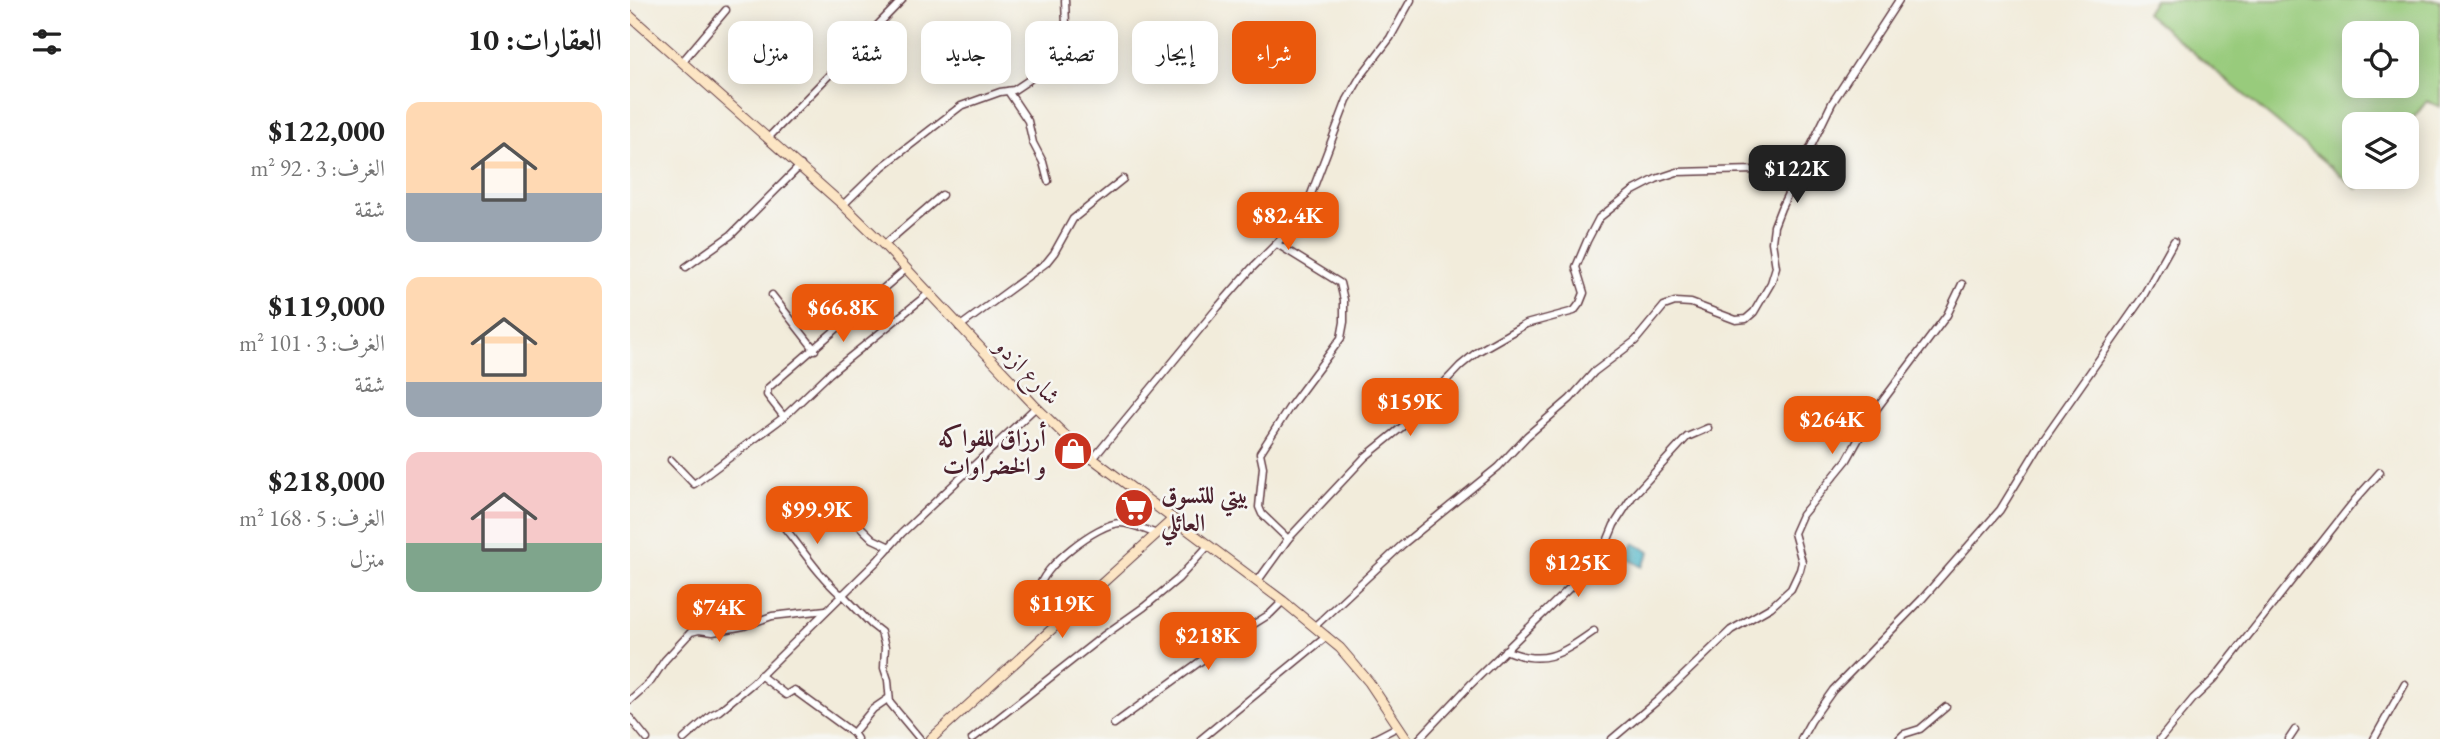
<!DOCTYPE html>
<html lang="ar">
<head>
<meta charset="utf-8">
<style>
	body { margin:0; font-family:"EB Garamond",Amiri,serif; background:#f2f2f2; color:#222; direction:rtl; height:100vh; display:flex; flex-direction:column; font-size:26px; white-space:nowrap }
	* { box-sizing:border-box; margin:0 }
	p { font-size:23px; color:#767676 }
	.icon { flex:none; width:38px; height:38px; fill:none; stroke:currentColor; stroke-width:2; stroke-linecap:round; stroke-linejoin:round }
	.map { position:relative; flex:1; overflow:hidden; direction:ltr }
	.drawer { display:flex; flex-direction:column; background:#fff; width:630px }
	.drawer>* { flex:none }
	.top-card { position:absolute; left:21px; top:21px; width:665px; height:63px; direction:rtl; display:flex; gap:14px }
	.buttons { position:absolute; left:1712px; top:21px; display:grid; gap:14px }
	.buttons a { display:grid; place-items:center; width:77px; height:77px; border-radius:14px; background:#fff; box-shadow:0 4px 18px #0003; font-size:35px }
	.price { position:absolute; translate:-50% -60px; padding:0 16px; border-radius:14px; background:#ea580c; color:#fff; font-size:23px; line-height:46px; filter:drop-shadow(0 2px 4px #0008) }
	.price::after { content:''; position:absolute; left:50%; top:42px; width:21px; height:16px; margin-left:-10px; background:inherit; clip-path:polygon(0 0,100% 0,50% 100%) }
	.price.selected { background:#222; color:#fff }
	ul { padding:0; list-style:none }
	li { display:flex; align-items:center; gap:21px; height:175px; padding:0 28px }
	li span { display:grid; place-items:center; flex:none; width:196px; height:140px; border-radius:14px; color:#555 }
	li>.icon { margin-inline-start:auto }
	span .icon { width:84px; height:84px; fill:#fffc; stroke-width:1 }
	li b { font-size:30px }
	h2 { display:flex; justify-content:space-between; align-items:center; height:84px; padding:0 28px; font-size:30px }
	.tag { padding:0 24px; border-radius:14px; background:#fff; box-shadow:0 4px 18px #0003; font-size:24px; line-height:63px }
	.tag.selected { background:#ea580c; color:#fff }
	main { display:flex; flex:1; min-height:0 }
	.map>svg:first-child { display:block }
	.green { fill:#98cb7b; stroke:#717553; stroke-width:2; fill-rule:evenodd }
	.water { fill:#49b4c7; stroke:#4a6a79; stroke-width:2 }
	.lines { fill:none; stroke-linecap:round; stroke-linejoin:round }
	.street-casing { stroke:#633e45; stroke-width:9 }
	.secondary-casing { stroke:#633e45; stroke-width:11 }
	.street { stroke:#fff; stroke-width:6 }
	.secondary { stroke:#fce5c4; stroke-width:9 }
	.labels { text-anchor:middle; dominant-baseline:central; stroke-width:5; stroke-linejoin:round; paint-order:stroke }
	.street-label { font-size:24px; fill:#4a1f2b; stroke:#f6f6f2 }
	.poi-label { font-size:24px; font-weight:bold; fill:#4a1f2b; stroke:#f6f6f2; text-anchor:end }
</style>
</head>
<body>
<main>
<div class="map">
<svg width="1810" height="739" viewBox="0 0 1810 739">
	<rect width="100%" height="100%" fill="#f6f6f2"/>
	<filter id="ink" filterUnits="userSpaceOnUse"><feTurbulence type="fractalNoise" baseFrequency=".0143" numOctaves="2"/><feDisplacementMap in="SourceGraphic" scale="14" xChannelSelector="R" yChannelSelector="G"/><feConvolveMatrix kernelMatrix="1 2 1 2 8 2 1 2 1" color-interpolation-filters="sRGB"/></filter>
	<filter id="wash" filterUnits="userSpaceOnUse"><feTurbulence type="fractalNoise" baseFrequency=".00686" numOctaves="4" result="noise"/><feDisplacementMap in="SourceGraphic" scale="28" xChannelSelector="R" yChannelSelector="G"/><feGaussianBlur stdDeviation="1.57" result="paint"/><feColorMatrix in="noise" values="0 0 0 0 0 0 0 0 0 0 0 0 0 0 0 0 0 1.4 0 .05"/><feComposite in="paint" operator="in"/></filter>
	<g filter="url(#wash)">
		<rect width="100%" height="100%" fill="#f2ecdb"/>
		<path class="green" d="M1524,0h286v107l-13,-6 -21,26v-3h-52v53h12l-9,12 -211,-176zM1724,33h52v53h-52z"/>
		<polygon class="water" points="1004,543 1020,552 1012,567 995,557"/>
	</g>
	<g filter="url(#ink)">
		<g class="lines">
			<g class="street-casing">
				<g id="street">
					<polyline points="52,62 96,10"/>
					<polyline points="378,91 398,121 403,143 413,162 418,181"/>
					<polyline points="139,137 272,0"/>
					<polyline points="213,205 252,167 331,106 370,92 384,90 414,70 433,46 436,25 435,0"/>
					<polyline points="647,244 710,283 714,300 714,322 711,338 659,408 630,453 633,467 629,507 632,514 658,539"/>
					<polyline points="254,245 312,195"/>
					<polyline points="56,267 101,235 171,165"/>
					<polyline points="142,295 185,350"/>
					<polyline points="329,327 416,263 424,253 443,219 493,179"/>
					<polyline points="154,417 137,395 138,388 276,269"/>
					<polyline points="41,460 64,484 154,417 199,374 298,294"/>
					<polyline points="462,460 588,307 622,268 661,229 675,210 717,100 731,76 760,38 781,0"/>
					<polyline points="144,515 164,513 195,499 204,501 243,539 260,547"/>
					<path d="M144,515c23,26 41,57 67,80"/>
					<polyline points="627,582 658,539 735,457 772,427 830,366 847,352 896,324 944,311 950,303 954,293 946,267 957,241 969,218 1003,191 1026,179 1047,172 1125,170 1174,158"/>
					<polyline points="212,594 242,625 251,632 255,647 254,668 258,680 260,703 290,739"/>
					<path d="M433,618l-24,-28c1,-22 59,-67 81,-67 12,0 25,7 37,11"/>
					<polyline points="685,626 772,545 868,467 897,436 940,399 964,372 1005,341 1034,306 1045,302 1061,303 1106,320 1116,319 1124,312 1141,283 1146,267 1142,242 1144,226 1151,208 1202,103 1269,0"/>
					<path d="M875,650c39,17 56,4 89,-19"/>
					<polyline points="130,675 156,695 164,690 223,733 227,739"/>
					<polyline points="0,700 21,681 35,660 61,632 69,630 83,632 114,626 142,616 196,610"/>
					<polyline points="0,718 17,739"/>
					<polyline points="484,724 608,634 640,614 653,601"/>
					<polyline points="223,733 243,709 259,698"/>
					<polyline points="54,739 81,715 89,711 124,682 247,561 272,533 406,407"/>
					<polyline points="342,739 473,636 514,607 548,579 578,546"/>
					<polyline points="571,739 697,636"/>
					<polyline points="744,739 769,726"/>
					<polyline points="789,739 840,685 958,570 974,549 984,525 1002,497 1057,437 1078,428"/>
					<polyline points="982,739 1027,701 1101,630 1141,607 1161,589 1170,570 1172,562 1164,533 1172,515 1217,460 1242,415 1317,315 1332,284"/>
					<polyline points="1171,739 1181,721 1203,690 1292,599 1370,510 1412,441 1512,298 1544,241"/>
					<polyline points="1269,739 1274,734 1290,729 1316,707"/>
					<polyline points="1530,739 1563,699 1584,679 1725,500 1750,472"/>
					<polyline points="1659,739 1665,730"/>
					<polyline points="1744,739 1775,684"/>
				</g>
			</g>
			<g class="secondary-casing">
				<g id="secondary">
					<polyline points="0,16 213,205 256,247 406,407 447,447 653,601 710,648 739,682 777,739"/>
					<polyline points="301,739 543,519"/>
				</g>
			</g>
			<use href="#street" class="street"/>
			<use href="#secondary" class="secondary"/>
		</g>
	</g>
	<defs>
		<g id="shop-disc" transform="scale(2.0125)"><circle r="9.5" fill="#c8321e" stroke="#f6f6f2"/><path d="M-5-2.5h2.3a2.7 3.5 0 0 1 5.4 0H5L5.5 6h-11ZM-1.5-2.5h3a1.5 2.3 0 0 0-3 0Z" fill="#fff"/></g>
		<g id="supermarket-disc" transform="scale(2.0125)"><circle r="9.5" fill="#c8321e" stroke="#f6f6f2"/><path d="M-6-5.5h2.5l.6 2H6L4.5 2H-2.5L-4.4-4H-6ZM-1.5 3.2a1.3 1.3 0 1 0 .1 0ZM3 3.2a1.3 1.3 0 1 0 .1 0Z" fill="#fff"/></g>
	</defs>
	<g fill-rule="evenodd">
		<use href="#shop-disc" x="443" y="451"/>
		<use href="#supermarket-disc" x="504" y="508"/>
	</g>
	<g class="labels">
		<g class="street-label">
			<text transform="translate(398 371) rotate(46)">شارع ازدو</text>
		</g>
		<g class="poi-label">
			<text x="416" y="437">أرزاق للفواكه<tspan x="416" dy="28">و الخضراوات</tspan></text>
			<text x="531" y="494" text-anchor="start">بيتي للتسوق<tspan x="531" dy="28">العائلي</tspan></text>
		</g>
	</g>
</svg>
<div class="buttons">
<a><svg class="icon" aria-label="locate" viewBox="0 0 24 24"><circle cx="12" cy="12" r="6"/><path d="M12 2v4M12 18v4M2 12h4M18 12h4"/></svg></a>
<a><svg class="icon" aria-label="layers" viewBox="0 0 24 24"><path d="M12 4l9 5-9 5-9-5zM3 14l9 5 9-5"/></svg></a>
</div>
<b class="price selected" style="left:1167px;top:205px">$122K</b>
<b class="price" style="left:658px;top:252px">$82.4K</b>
<b class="price" style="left:213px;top:344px">$66.8K</b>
<b class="price" style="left:780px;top:438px">$159K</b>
<b class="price" style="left:1202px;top:456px">$264K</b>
<b class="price" style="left:187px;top:546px">$99.9K</b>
<b class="price" style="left:948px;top:599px">$125K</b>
<b class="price" style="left:432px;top:640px">$119K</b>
<b class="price" style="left:89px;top:644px">$74K</b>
<b class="price" style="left:578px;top:672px">$218K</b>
<div class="top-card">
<a class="tag selected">شراء</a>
<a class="tag">إيجار</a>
<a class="tag">تصفية</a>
<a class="tag">جديد</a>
<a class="tag">شقة</a>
<a class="tag">منزل</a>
</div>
</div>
<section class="drawer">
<h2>العقارات: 10<svg class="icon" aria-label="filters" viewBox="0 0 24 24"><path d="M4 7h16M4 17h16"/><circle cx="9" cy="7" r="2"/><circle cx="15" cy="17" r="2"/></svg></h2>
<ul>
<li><span style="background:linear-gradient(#ffd9b3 65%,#9aa5b1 0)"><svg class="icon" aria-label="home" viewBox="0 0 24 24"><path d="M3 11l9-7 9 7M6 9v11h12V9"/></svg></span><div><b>$122,000</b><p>الغرف: 3 · 92 m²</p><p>شقة</p></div></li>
<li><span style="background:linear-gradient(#ffd9b3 75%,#9aa5b1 0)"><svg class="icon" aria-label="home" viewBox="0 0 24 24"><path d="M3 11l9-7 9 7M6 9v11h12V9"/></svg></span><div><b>$119,000</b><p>الغرف: 3 · 101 m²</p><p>شقة</p></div></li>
<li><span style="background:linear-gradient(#f6c9c9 65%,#7fa58c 0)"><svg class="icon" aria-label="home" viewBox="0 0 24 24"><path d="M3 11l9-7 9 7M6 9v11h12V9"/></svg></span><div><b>$218,000</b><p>الغرف: 5 · 168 m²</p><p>منزل</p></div></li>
</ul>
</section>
</main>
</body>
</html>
